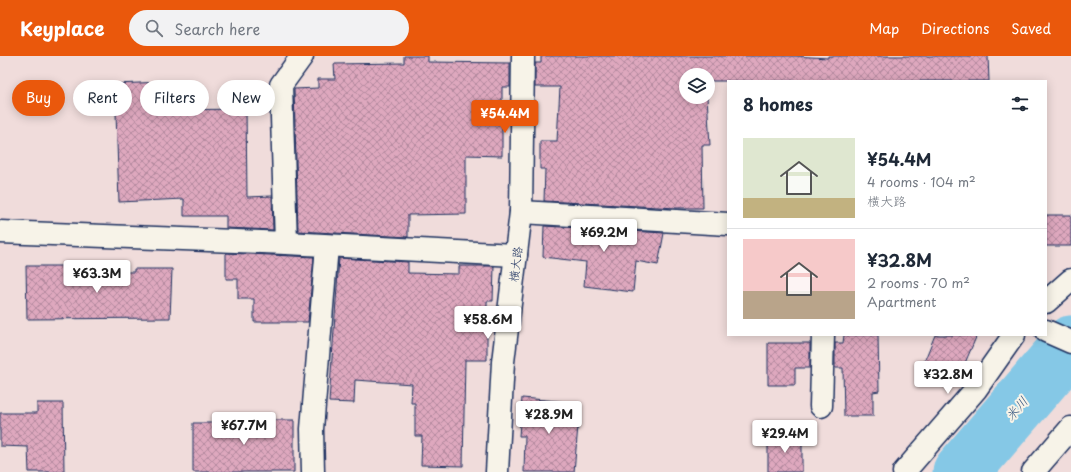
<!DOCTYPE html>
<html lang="en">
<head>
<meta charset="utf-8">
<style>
	body { margin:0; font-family:"Playpen Sans","Klee One",sans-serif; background:#f2f2f3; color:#1f2937; height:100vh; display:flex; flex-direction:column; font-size:15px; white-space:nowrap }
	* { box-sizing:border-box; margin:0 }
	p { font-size:13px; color:#747a83 }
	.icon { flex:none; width:22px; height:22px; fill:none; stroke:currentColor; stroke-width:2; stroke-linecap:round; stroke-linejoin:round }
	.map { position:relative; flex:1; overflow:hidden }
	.drawer { position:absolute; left:727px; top:24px; width:320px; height:256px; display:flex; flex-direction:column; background:#fff; border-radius:0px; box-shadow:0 2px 10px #0003 }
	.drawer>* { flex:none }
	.hud { position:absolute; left:12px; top:24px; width:380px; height:36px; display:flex; gap:8px }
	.tools { position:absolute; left:679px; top:12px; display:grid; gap:8px }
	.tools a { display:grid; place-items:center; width:36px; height:36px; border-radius:50%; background:#fff; box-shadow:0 2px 10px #0003; font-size:20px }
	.price { position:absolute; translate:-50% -34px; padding:0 9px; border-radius:4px; background:#fff; color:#222; font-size:13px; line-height:26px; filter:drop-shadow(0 1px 2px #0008) }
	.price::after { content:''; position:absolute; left:50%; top:24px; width:12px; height:9px; margin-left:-6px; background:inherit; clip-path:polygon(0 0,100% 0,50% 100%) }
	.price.current { background:#ea580c; color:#fff }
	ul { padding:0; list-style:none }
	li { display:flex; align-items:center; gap:12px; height:100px; padding:0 16px }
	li+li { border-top:1px solid #e0e1e3 }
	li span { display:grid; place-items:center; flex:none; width:112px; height:80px; border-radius:0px; color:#555 }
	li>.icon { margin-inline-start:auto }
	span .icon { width:48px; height:48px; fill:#fffc; stroke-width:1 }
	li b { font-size:17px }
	h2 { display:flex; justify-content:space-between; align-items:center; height:48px; padding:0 16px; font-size:17px }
	.pill { padding:0 14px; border-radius:18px; background:#fff; box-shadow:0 2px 10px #0003; font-size:14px; line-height:36px }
	.pill.current { background:#ea580c; color:#fff }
	header { display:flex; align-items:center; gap:24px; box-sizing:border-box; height:56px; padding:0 20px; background:#ea580c; color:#fff }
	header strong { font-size:19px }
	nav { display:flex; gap:22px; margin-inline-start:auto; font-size:14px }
	.search { width:280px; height:36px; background:#f2f2f3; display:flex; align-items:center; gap:10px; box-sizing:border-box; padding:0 14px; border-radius:22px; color:#747a83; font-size:15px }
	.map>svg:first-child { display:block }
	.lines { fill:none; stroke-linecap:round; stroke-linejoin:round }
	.river { stroke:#85c8e6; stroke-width:57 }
	.building { fill:url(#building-cross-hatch); stroke:#1b2f5e }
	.minor-casing { stroke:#1b2f5e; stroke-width:25 }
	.minor { stroke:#f7f3e8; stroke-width:22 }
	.labels { text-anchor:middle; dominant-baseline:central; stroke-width:4; stroke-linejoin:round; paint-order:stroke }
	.street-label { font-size:12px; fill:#1b2f5e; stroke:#f7f3e8 }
	.water-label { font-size:13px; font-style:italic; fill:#365580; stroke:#f7f3e8 }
</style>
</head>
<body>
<header>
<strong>Keyplace</strong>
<div class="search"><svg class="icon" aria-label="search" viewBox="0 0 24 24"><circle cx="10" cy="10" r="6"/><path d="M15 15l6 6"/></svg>Search here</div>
<nav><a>Map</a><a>Directions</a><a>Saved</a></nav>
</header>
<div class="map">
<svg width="1071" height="416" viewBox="0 0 1071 416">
	<defs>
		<pattern id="building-cross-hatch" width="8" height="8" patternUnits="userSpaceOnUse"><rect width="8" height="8" fill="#dea8be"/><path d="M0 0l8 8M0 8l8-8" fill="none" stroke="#b3899e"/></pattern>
	</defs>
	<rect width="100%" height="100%" fill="#f0dcdb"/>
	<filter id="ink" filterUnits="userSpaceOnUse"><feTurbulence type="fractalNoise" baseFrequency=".025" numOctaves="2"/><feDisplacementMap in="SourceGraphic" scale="8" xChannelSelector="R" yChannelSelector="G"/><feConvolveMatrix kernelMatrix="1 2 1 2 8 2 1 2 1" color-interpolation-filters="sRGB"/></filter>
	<g filter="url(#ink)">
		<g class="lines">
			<polyline class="river" points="961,416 1071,288"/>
		</g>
		<g class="building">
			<polygon points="404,0 428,0 428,6 510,7 510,31 502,31 502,100 466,99 466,158 408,159 408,181 298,175 294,33 318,32 318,23 335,23 334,8 404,7"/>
			<polygon points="541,0 793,0 828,2 828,0 988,0 989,25 708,25 708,19 686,19 686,41 707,41 710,89 702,89 703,152 677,152 544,145 545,113 540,113 540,85 557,85 560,31 535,31 535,7 541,7"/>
			<polygon points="164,26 164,54 246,53 247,141 272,140 273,174 226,172 226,160 184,160 184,143 119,146 115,28"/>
			<rect x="1046" y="159" width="25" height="31"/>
			<polygon points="544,170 664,177 658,209 636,205 633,236 584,230 586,206 543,201"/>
			<polygon points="226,197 314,201 308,266 254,266 254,243 238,243 238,223 226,223"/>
			<polygon points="339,202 408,206 408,217 459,218 459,210 494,210 493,245 487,245 487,304 465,304 463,410 421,409 422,380 415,380 415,347 411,347 412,328 355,324 354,347 329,346"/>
			<polygon points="26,210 73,210 73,216 134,216 134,213 172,213 170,262 27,263"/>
			<polygon points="844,279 878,279 879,335 873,336 873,360 844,360 843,312 835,312 835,287 843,287"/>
			<polygon points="935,279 977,279 959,321 924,306"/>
			<polygon points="768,287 810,287 810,312 795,312 795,329 768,329"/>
			<polygon points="522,342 580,347 574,416 524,416 525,380 519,380"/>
			<polygon points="37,347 63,347 64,416 29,416 28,391 0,390 0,357 37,357"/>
			<polygon points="223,364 294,364 294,416 193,416 193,367 223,367"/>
			<polygon points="768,379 793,379 793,384 802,384 802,416 768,416"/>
		</g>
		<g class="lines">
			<g class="minor-casing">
				<g id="minor">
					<polyline points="521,156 728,168"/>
					<polyline points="0,176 286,187 281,29 302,0"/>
					<polyline points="286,187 516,199"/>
					<polyline points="1046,246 1071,224"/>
					<polyline points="1046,275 1071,286"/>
					<polyline points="821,350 823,279"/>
					<polyline points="313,416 312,373 327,190"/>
					<polyline points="497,416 503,306 521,156 523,0"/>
					<polyline points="904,416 976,333 1014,279"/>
					<polyline points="1033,416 1071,372"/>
				</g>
			</g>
			<use href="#minor" class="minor"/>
		</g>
	</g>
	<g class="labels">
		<g class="street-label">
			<text transform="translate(515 208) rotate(-83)">横大路</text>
		</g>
		<g class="water-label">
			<text transform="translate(1016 352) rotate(-49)">米川</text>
		</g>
	</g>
</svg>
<div class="tools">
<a><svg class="icon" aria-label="layers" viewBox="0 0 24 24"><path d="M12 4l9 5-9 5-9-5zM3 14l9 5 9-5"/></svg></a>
</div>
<b class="price current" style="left:505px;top:78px">¥54.4M</b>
<b class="price" style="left:604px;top:197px">¥69.2M</b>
<b class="price" style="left:97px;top:238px">¥63.3M</b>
<b class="price" style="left:488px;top:284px">¥58.6M</b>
<b class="price" style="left:948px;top:339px">¥32.8M</b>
<b class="price" style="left:549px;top:379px">¥28.9M</b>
<b class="price" style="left:244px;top:390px">¥67.7M</b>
<b class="price" style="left:785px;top:398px">¥29.4M</b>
<div class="hud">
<a class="pill current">Buy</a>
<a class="pill">Rent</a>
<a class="pill">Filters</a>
<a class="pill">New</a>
</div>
<section class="drawer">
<h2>8 homes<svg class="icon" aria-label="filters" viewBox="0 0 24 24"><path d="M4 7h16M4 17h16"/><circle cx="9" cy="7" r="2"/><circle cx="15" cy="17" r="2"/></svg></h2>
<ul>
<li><span style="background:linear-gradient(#dfe7d0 75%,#c2b280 0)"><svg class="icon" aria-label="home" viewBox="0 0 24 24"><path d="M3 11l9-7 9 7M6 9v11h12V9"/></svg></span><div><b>¥54.4M</b><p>4 rooms · 104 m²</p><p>横大路</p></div></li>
<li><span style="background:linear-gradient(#f6c9c9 65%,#b9a48a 0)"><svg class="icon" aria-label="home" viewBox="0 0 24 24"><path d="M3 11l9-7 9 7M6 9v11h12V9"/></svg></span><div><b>¥32.8M</b><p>2 rooms · 70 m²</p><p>Apartment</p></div></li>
</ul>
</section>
</div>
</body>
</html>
